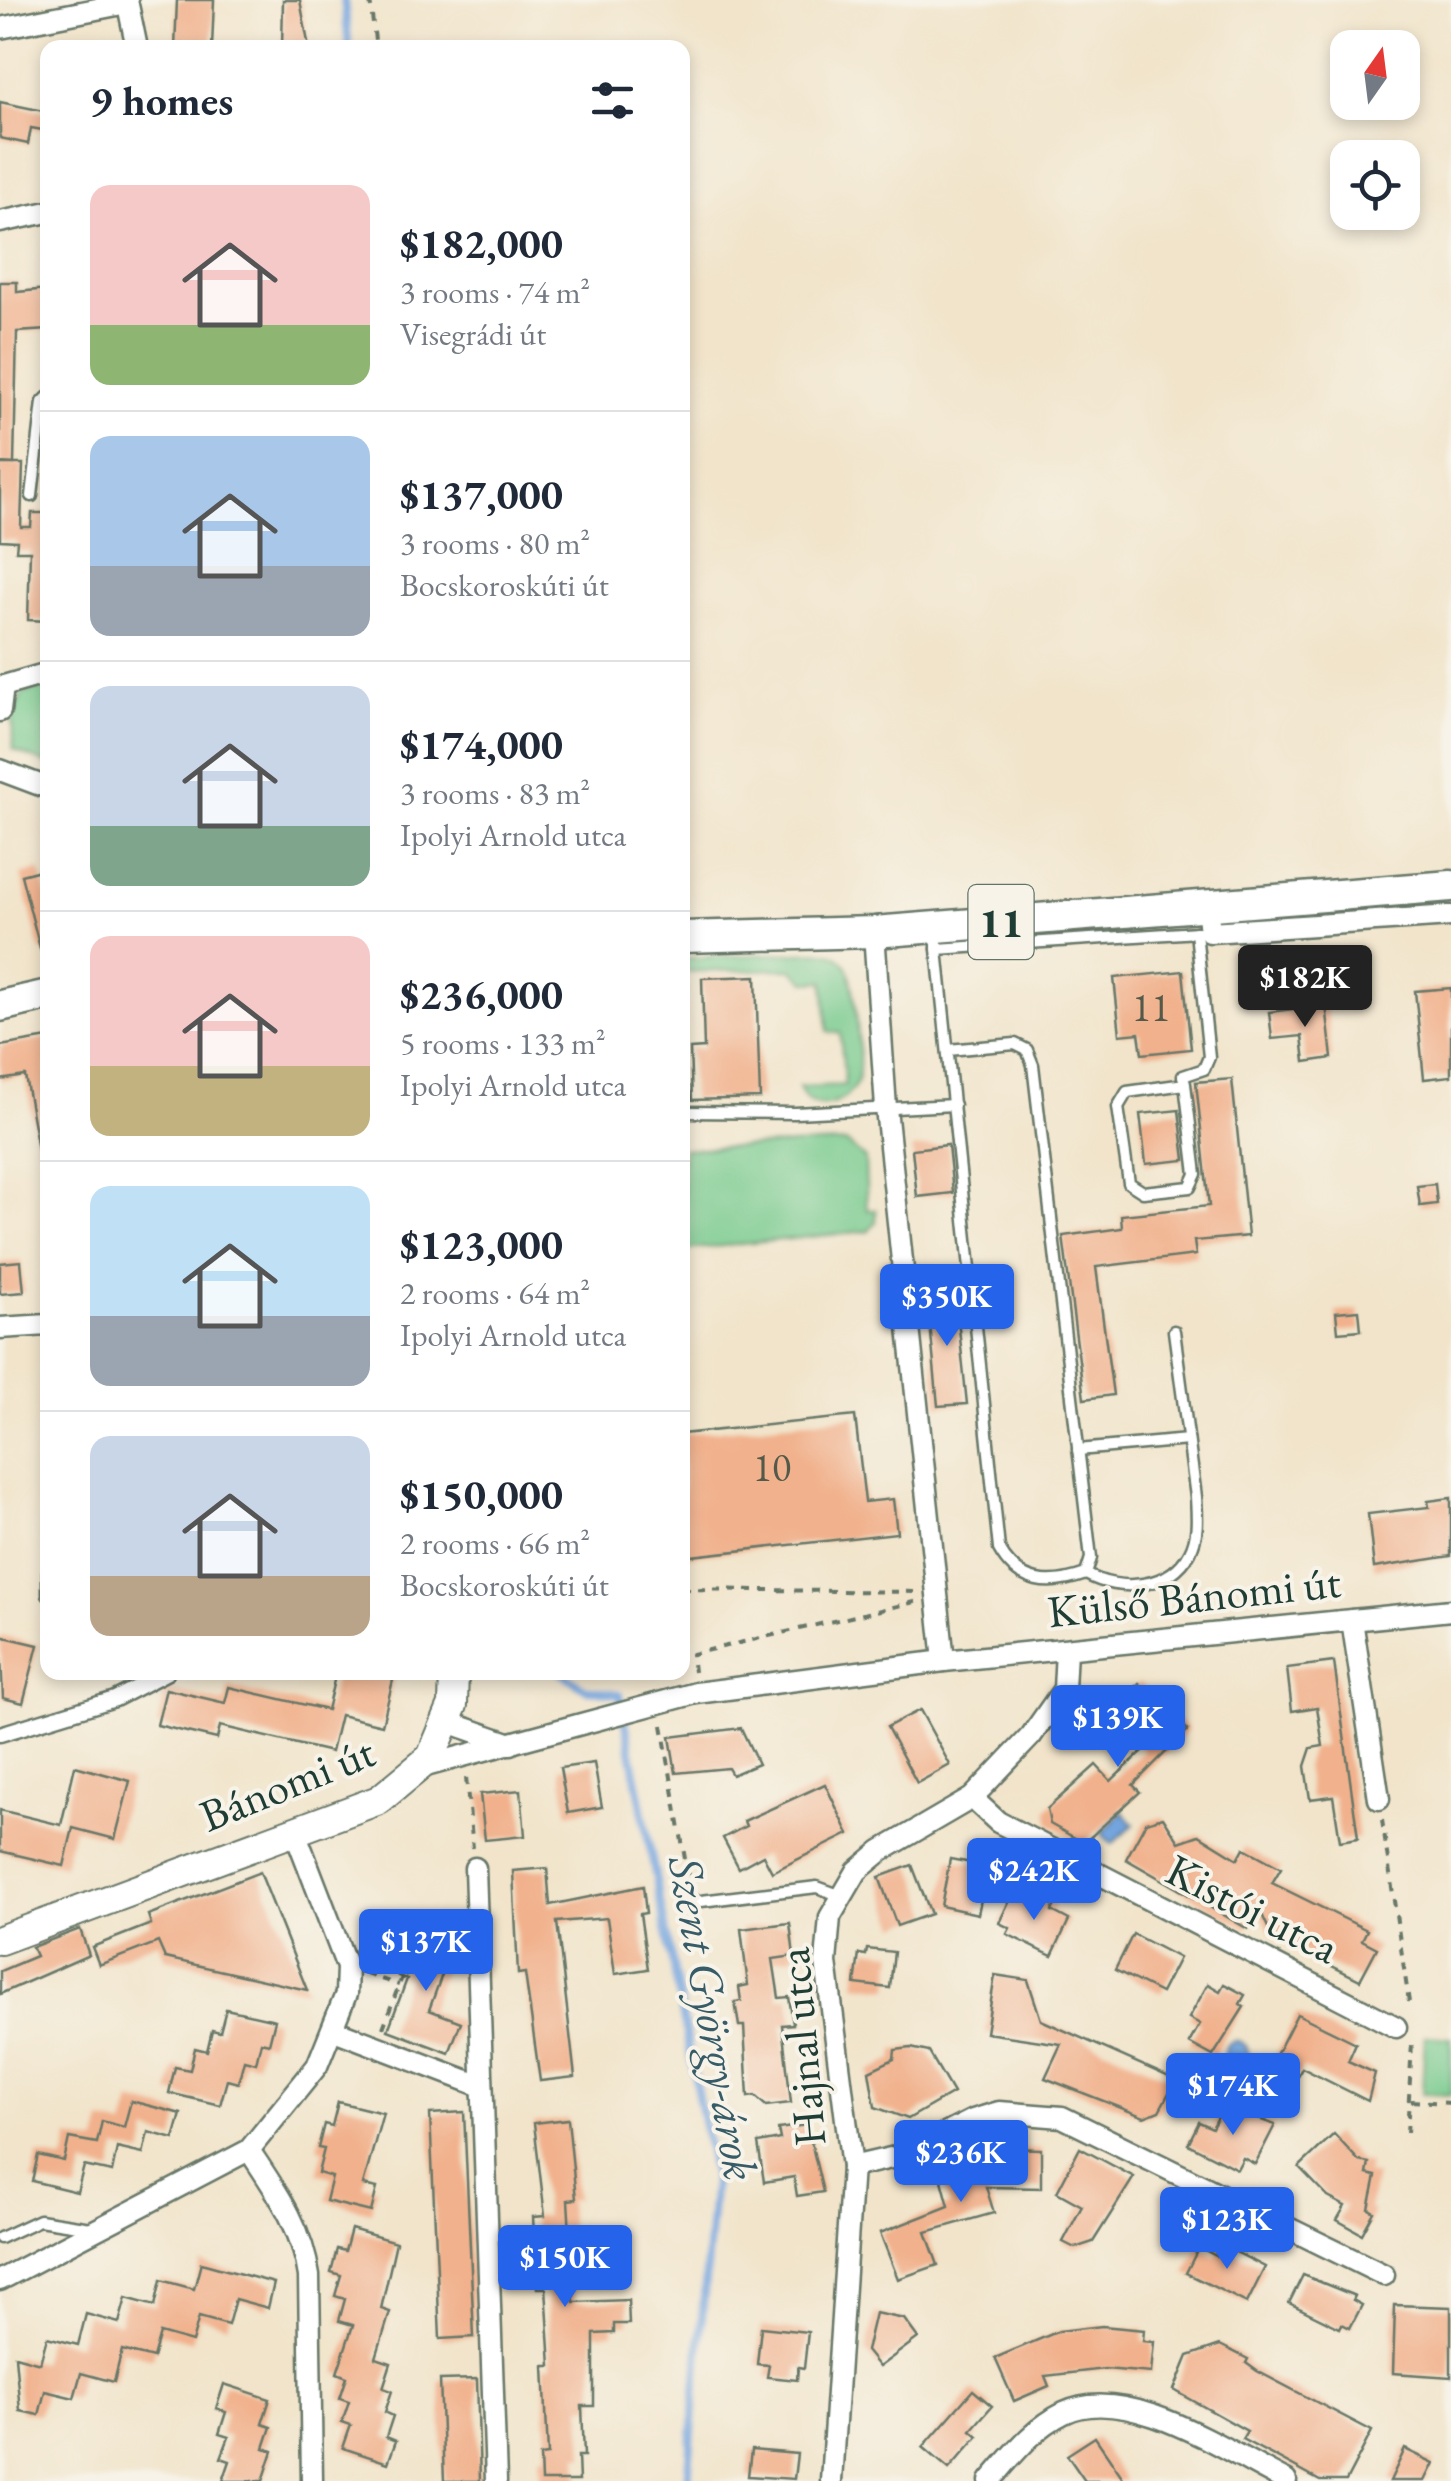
<!DOCTYPE html>
<html lang="en">
<head>
<meta charset="utf-8">
<style>
	body { margin:0; font-family:"EB Garamond",serif; background:#f6f6f7; color:#1f2937; height:100vh; display:flex; flex-direction:column; font-size:38px; white-space:nowrap }
	* { box-sizing:border-box; margin:0 }
	p { font-size:32px; color:#747a83 }
	.icon { flex:none; width:55px; height:55px; fill:none; stroke:currentColor; stroke-width:2; stroke-linecap:round; stroke-linejoin:round }
	.map { position:relative; flex:1; overflow:hidden }
	.details { position:absolute; left:40px; top:40px; width:650px; height:1640px; display:flex; flex-direction:column; background:#fff; border-radius:20px; box-shadow:0 5px 15px #0003 }
	.details>* { flex:none }
	.needle { width:65px; rotate:14deg }
	.tools { position:absolute; left:1330px; top:30px; display:grid; gap:20px }
	.tools a { display:grid; place-items:center; width:90px; height:90px; border-radius:20px; background:#fff; box-shadow:0 5px 15px #0003; font-size:50px }
	.price { position:absolute; translate:-50% -85px; padding:0 22px; border-radius:10px; background:#2563eb; color:#fff; font-size:32px; line-height:65px; filter:drop-shadow(0 2px 5px #0008) }
	.price::after { content:''; position:absolute; left:50%; top:60px; width:30px; height:22px; margin-left:-15px; background:inherit; clip-path:polygon(0 0,100% 0,50% 100%) }
	.price.current { background:#222; color:#fff }
	ul { padding:0; list-style:none }
	li { display:flex; align-items:center; gap:30px; height:250px; padding:0 50px }
	li+li { border-top:2px solid #e0e1e3 }
	li span { display:grid; place-items:center; flex:none; width:280px; height:200px; border-radius:20px; color:#555 }
	li>.icon { margin-inline-start:auto }
	span .icon { width:120px; height:120px; fill:#fffc; stroke-width:1 }
	li b { font-size:42px }
	h2 { display:flex; justify-content:space-between; align-items:center; height:120px; padding:0 50px; font-size:42px }
	.map>svg:first-child { display:block }
	.green { fill:#76c98c; stroke:#4a8360; stroke-width:2.5 }
	.water { fill:#73a4de; stroke:#497089; stroke-width:2.5 }
	.lines { fill:none; stroke-linecap:round; stroke-linejoin:round }
	.stream { stroke:#73a4de; stroke-width:8 }
	.building { fill:#f1b18c }
	.service-casing { stroke:#687768; stroke-width:15 }
	.pedestrian-casing { stroke:#687768; stroke-width:19 }
	.minor-casing { stroke:#687768; stroke-width:25 }
	.secondary-casing { stroke:#687768; stroke-width:32 }
	.primary-casing { stroke:#687768; stroke-width:35 }
	.path { stroke:#687768; stroke-width:4; stroke-dasharray:8 8; stroke-linecap:butt }
	.service { stroke:#fff; stroke-width:10 }
	.pedestrian { stroke:#fff; stroke-width:14 }
	.minor { stroke:#fff; stroke-width:20 }
	.secondary { stroke:#fff; stroke-width:28 }
	.primary { stroke:#fff; stroke-width:30 }
	.labels { text-anchor:middle; dominant-baseline:central; stroke-width:8; stroke-linejoin:round; paint-order:stroke }
	.number-label { font-size:40px; fill:#545a4a }
	.shield { fill:#f7f3e8; stroke:#60746a; stroke-width:2.5 }
	.shield-label { font-size:42px; font-weight:bold; fill:#1f3d34 }
	.street-label { font-size:45px; fill:#1f3d34; stroke:#f7f3e8 }
	.water-label { font-size:48px; font-style:italic; fill:#385c67; stroke:#f7f3e8 }
</style>
</head>
<body>
<div class="map">
<svg width="1451" height="2481" viewBox="0 0 1451 2481">
	<rect width="100%" height="100%" fill="#f7f3e8"/>
	<filter id="ink" filterUnits="userSpaceOnUse"><feTurbulence type="fractalNoise" baseFrequency=".01" numOctaves="2"/><feDisplacementMap in="SourceGraphic" scale="20" xChannelSelector="R" yChannelSelector="G"/><feConvolveMatrix kernelMatrix="1 2 1 2 8 2 1 2 1" color-interpolation-filters="sRGB"/></filter>
	<filter id="wash" filterUnits="userSpaceOnUse"><feTurbulence type="fractalNoise" baseFrequency=".0048" numOctaves="4" result="noise"/><feDisplacementMap in="SourceGraphic" scale="40" xChannelSelector="R" yChannelSelector="G"/><feGaussianBlur stdDeviation="2.25" result="paint"/><feColorMatrix in="noise" values="0 0 0 0 0 0 0 0 0 0 0 0 0 0 0 0 0 1.4 0 .05"/><feComposite in="paint" operator="in"/></filter>
	<g filter="url(#wash)">
		<rect width="100%" height="100%" fill="#f1e4ca"/>
		<g class="green">
			<polygon points="47,686 48,686 47,764 13,750 12,719 22,694"/>
			<path d="M821,952c12,0 19,4 26,14 8,15 16,101 10,116 -12,26 -48,34 -58,5l46,-2 -5,-52 -12,-1 -4,-51 -18,1 -14,-13 -109,3v-14z"/>
			<polygon points="847,1143 865,1159 867,1210 876,1210 876,1222 868,1231 683,1250 683,1149"/>
			<polygon points="1425,2036 1451,2038 1451,2095 1422,2093"/>
		</g>
		<g class="water">
			<polygon points="1123,1812 1134,1824 1112,1844 1101,1833"/>
			<circle cx="1236" cy="2053" r="12"/>
		</g>
		<g class="lines">
			<g class="stream">
				<polyline points="344,0 349,48"/>
				<polyline points="560,1672 586,1689 620,1694 714,2178 688,2481"/>
			</g>
		</g>
		<g id="blocks">
			<g class="building">
				<polygon points="177,0 214,0 212,48 175,48"/>
				<polygon points="283,0 300,0 309,48 282,48"/>
				<polygon points="0,102 48,112 48,131 31,128 28,144 0,138"/>
				<polygon points="0,282 17,282 17,292 48,289 48,330 17,332 14,464 0,463"/>
				<polygon points="0,464 23,464 21,527 31,527 32,513 48,513 48,621 28,620 30,551 16,551 17,541 0,540"/>
				<polygon points="40,870 48,898 48,951 41,952 21,875"/>
				<polygon points="1183,971 1191,1049 1142,1054 1139,1033 1120,1035 1114,978"/>
				<polygon points="756,976 760,1098 692,1100 690,1049 704,1048 702,978"/>
				<polygon points="1451,988 1451,1076 1424,1079 1415,991"/>
				<polygon points="1326,1005 1332,1058 1305,1062 1302,1036 1272,1039 1269,1012"/>
				<polygon points="48,1038 48,1149 38,1150 25,1076 0,1080 0,1046"/>
				<polygon points="1232,1079 1248,1236 1194,1241 1196,1255 1096,1267 1113,1395 1084,1399 1063,1236 1122,1228 1121,1215 1209,1206 1196,1082"/>
				<polygon points="1179,1110 1185,1160 1146,1164 1140,1114"/>
				<polygon points="948,1145 953,1193 917,1197 912,1149"/>
				<polygon points="1435,1184 1437,1204 1420,1206 1417,1186"/>
				<polygon points="21,1261 24,1292 0,1294 0,1263"/>
				<polygon points="955,1290 967,1404 938,1406 927,1293"/>
				<polygon points="1359,1310 1361,1330 1338,1332 1336,1312"/>
				<polygon points="855,1416 865,1502 893,1499 897,1533 682,1557 682,1434"/>
				<polygon points="1451,1498 1451,1556 1374,1568 1368,1514 1429,1507 1428,1501"/>
				<polygon points="0,1636 38,1645 23,1703 3,1698"/>
				<polygon points="1334,1662 1358,1838 1340,1841 1333,1796 1310,1799 1305,1766 1311,1748 1323,1746 1317,1707 1292,1711 1287,1668"/>
				<polygon points="336,1672 395,1672 382,1725 340,1715 331,1752 220,1726 217,1739 157,1725 166,1689 225,1703 229,1687 327,1710"/>
				<polygon points="1139,1683 1188,1730 1133,1785 1140,1792 1084,1843 1050,1824 1047,1809 1096,1765 1111,1781 1144,1750 1136,1742 1142,1736 1114,1708"/>
				<polygon points="920,1710 950,1765 917,1783 887,1727"/>
				<polygon points="741,1728 758,1764 732,1775 728,1768 676,1773 670,1737"/>
				<polygon points="594,1763 602,1807 568,1813 560,1768"/>
				<polygon points="75,1766 130,1781 115,1839 73,1828 64,1866 0,1851 0,1810 61,1825"/>
				<polygon points="825,1784 849,1834 772,1872 763,1855 739,1868 723,1838 746,1826 744,1821"/>
				<polygon points="521,1790 525,1836 485,1840 480,1794"/>
				<polygon points="1163,1817 1179,1842 1199,1835 1238,1859 1244,1848 1281,1868 1272,1883 1367,1930 1362,1940 1377,1948 1360,1980 1272,1936 1259,1908 1248,1929 1126,1859 1146,1822"/>
				<polygon points="950,1859 988,1866 978,1914 941,1906"/>
				<polygon points="912,1865 931,1914 897,1926 879,1877"/>
				<polygon points="547,1868 550,1905 643,1886 646,1913 640,1914 648,1969 615,1974 607,1918 557,1922 575,2077 540,2081 525,1973 518,1974 513,1871"/>
				<polygon points="260,1872 307,1990 165,1958 158,1942 99,1965 92,1947 151,1924 148,1915"/>
				<polygon points="1013,1893 1034,1903 1037,1897 1055,1905 1052,1911 1069,1920 1052,1956 1007,1934 1010,1928 999,1923"/>
				<polygon points="790,1923 794,1956 773,1959 779,1998 789,1997 793,2024 782,2025 791,2103 766,2106 755,2096 748,2097 744,2026 739,2026 735,2002 741,2001 739,1987 748,1985 741,1929"/>
				<polygon points="80,1929 89,1955 0,1994 0,1971 36,1956 32,1947"/>
				<polygon points="1133,1934 1179,1958 1161,1993 1115,1970"/>
				<polygon points="422,1938 460,1939 459,1969 444,1969 429,2010 461,2022 449,2053 388,2030 407,1979 398,1976 408,1948 417,1951"/>
				<polygon points="867,1949 894,1952 890,1988 855,1984 859,1954 866,1955"/>
				<polygon points="995,1975 1028,1980 1041,2020 1176,2080 1159,2111 1144,2117 1045,2078 1061,2044 986,2033"/>
				<polygon points="1208,1984 1220,1991 1224,1984 1245,1995 1240,2004 1244,2007 1213,2056 1189,2043 1200,2024 1189,2018"/>
				<polygon points="226,2009 275,2020 269,2044 261,2042 256,2063 244,2060 238,2083 227,2080 220,2105 169,2093 175,2067 190,2070 195,2048 207,2051 212,2030 220,2032"/>
				<polygon points="1297,2014 1356,2043 1348,2061 1375,2073 1368,2101 1302,2068 1298,2076 1272,2063"/>
				<polygon points="911,2048 929,2052 953,2093 908,2119 875,2107 869,2071 894,2059 895,2050"/>
				<polygon points="131,2101 181,2114 174,2139 148,2132 143,2154 117,2148 112,2172 84,2166 77,2192 32,2181 38,2155 64,2161 69,2138 97,2143 102,2121 124,2127"/>
				<polygon points="338,2102 383,2113 363,2185 377,2188 371,2212 326,2201 332,2177 318,2173 324,2149 318,2148 324,2124 332,2126"/>
				<polygon points="1224,2106 1275,2125 1255,2164 1243,2158 1237,2169 1188,2144 1199,2122 1212,2128"/>
				<polygon points="464,2112 474,2337 440,2339 430,2114"/>
				<polygon points="568,2119 576,2199 568,2200 574,2302 628,2300 629,2324 614,2324 614,2333 594,2334 594,2406 582,2406 584,2456 578,2456 579,2481 541,2481 540,2456 548,2455 544,2366 551,2366 546,2288 537,2288 533,2217 545,2216 534,2123"/>
				<polygon points="807,2125 823,2192 797,2196 794,2177 764,2182 758,2143 780,2139 778,2129"/>
				<polygon points="1334,2134 1359,2161 1369,2163 1367,2174 1376,2176 1369,2209 1374,2212 1362,2234 1337,2220 1345,2206 1328,2197 1299,2167"/>
				<polygon points="1004,2148 1041,2149 1041,2188 986,2187 994,2213 926,2232 938,2265 898,2279 880,2233 949,2206 940,2173 1004,2154"/>
				<polygon points="1080,2148 1134,2177 1093,2242 1075,2248 1063,2242 1082,2206 1057,2192"/>
				<polygon points="351,2229 396,2242 381,2309 390,2312 376,2358 391,2363 383,2388 392,2391 385,2412 393,2416 386,2437 396,2441 388,2463 343,2448 351,2425 342,2422 349,2401 340,2398 347,2377 337,2373 353,2325 339,2321 345,2299 335,2296 341,2275 331,2272 337,2249 345,2251"/>
				<polygon points="1222,2245 1265,2267 1247,2303 1186,2273 1199,2247 1216,2256"/>
				<polygon points="201,2263 274,2283 268,2308 235,2299 228,2325 199,2317 192,2342 160,2333 153,2358 122,2350 114,2382 81,2373 74,2398 45,2391 39,2415 20,2411 15,2356 40,2363 47,2337 78,2345 86,2314 119,2323 126,2298 155,2306 161,2280 194,2289"/>
				<polygon points="1303,2275 1355,2296 1353,2300 1362,2305 1350,2328 1342,2324 1340,2328 1289,2303"/>
				<polygon points="1395,2305 1451,2307 1451,2377 1393,2373"/>
				<polygon points="875,2313 904,2319 918,2338 879,2367 866,2351"/>
				<polygon points="1102,2326 1144,2330 1143,2341 1154,2342 1151,2373 1105,2369 1045,2376 1049,2386 1014,2401 995,2358 1059,2331"/>
				<polygon points="761,2327 808,2332 804,2368 798,2367 797,2380 767,2377 769,2365 757,2364"/>
				<polygon points="1220,2345 1248,2359 1246,2363 1257,2371 1372,2431 1346,2481 1320,2481 1242,2439 1247,2431 1174,2390 1188,2356"/>
				<polygon points="477,2379 480,2481 444,2481 440,2380"/>
				<polygon points="224,2384 270,2399 262,2424 271,2427 264,2448 273,2451 263,2481 223,2481 230,2461 221,2458 229,2437 219,2434 226,2412 216,2409"/>
				<polygon points="973,2390 992,2406 971,2430 978,2436 949,2469 923,2447"/>
				<polygon points="1095,2437 1125,2481 1085,2481 1067,2455"/>
				<polygon points="1405,2449 1434,2463 1425,2481 1390,2481"/>
				<polygon points="751,2450 797,2454 794,2479 748,2476"/>
			</g>
		</g>
	</g>
	<g filter="url(#ink)">
		<use href="#blocks" fill-opacity="0" stroke="#687768" stroke-width="2.5"/>
		<g class="lines">
			<g class="service-casing">
				<g id="service">
					<polyline points="32,496 43,402 48,397"/>
					<polyline points="937,943 937,949 1198,932"/>
					<path d="M937,949l62,600c20,36 50,38 87,25l5,-16 -58,-493 -6,-15 -12,-6 -67,6"/>
					<polyline points="1185,1084 1127,1092 1118,1107 1129,1183 1143,1192 1190,1187 1196,1174 1185,1084 1183,1076 1204,1069 1209,1057 1196,932"/>
					<polyline points="682,1112 795,1113 954,1105"/>
					<polyline points="1078,1450 1188,1440"/>
					<polyline points="48,1572 48,1595"/>
					<path d="M1086,1574c33,19 85,15 104,-22 9,-17 7,-37 6,-55l-22,-166"/>
					<polyline points="693,1902 817,1887 839,1895"/>
					<polyline points="0,2238 39,2220 91,2228"/>
				</g>
			</g>
			<g class="pedestrian-casing">
				<polyline id="pedestrian" points="0,1734 115,1699 167,1672"/>
			</g>
			<g class="minor-casing">
				<g id="minor">
					<polyline points="127,0 137,48"/>
					<polyline points="0,28 127,3"/>
					<polyline points="0,222 48,212"/>
					<polyline points="0,687 48,673"/>
					<polyline points="0,711 3,686"/>
					<polyline points="0,770 48,788"/>
					<polyline points="1207,906 1210,932 1451,916"/>
					<polyline points="874,932 886,1108 944,1661"/>
					<polyline points="0,1328 48,1325"/>
					<polyline points="1352,1620 1379,1799"/>
					<polyline points="448,1722 511,1744"/>
					<polyline points="422,1767 696,1693 944,1661 1451,1610"/>
					<polyline points="972,1798 998,1822 1396,2027"/>
					<polyline points="475,1868 496,2481"/>
					<polyline points="334,2030 481,2086"/>
					<path d="M249,2150c27,41 53,76 60,126l3,205"/>
					<polyline points="852,2167 904,2155 973,2120 999,2112 1062,2117 1384,2275"/>
					<polyline points="0,2280 249,2150 317,2066 346,1994 347,1967 295,1832"/>
					<polyline points="831,2481 852,2167 826,1962 830,1917 857,1871 881,1851 972,1798 1031,1736 1064,1689 1066,1650"/>
					<path d="M990,2481c22,-25 43,-53 74,-68 63,-31 165,40 222,68"/>
				</g>
			</g>
			<g class="secondary-casing">
				<polyline id="secondary" points="0,1940 379,1800 431,1757 453,1705 454,1672"/>
			</g>
			<g class="primary-casing">
				<g id="primary">
					<polyline points="682,937 874,932 1451,886"/>
					<polyline points="0,1006 48,995"/>
				</g>
			</g>
			<g class="path">
				<polyline points="370,0 376,48"/>
				<polyline points="682,1589 918,1592"/>
				<polyline points="694,1672 692,1654 919,1601"/>
				<polyline points="662,1725 690,1888"/>
				<polyline points="466,1778 473,1848"/>
				<polyline points="1382,1820 1410,2009"/>
				<polyline points="366,1974 399,1985"/>
				<polyline points="383,2028 402,1977"/>
				<polyline points="1411,2101 1451,2103"/>
				<polyline points="1407,2133 1412,2043"/>
			</g>
			<use href="#service" class="service"/>
			<use href="#pedestrian" class="pedestrian"/>
			<use href="#minor" class="minor"/>
			<use href="#secondary" class="secondary"/>
			<use href="#primary" class="primary"/>
		</g>
	</g>
	<g class="labels">
		<g class="number-label">
			<text x="1151" y="1007">11</text>
			<text x="772" y="1467">10</text>
		</g>
		<rect class="shield" x="968.5" y="885" width="65" height="74" rx="8"/>
		<g class="shield-label">
			<text x="1001" y="922">11</text>
		</g>
		<g class="street-label">
			<text transform="translate(1194 1596) rotate(-6)">Külső Bánomi út</text>
			<text transform="translate(287 1783) rotate(-22)">Bánomi út</text>
			<text transform="translate(1253 1908) rotate(27)">Kistói utca</text>
			<text transform="translate(801 2047) rotate(-95)">Hajnal utca</text>
		</g>
		<g class="water-label">
			<text transform="translate(714 2018) rotate(80)">Szent György-árok</text>
		</g>
	</g>
</svg>
<div class="tools">
<a><svg class="needle" viewBox="-14 -14 28 28"><path d="M0-13l5 13h-10z" fill="#e53935"/><path d="M0 13l5-13h-10z" fill="#747a83"/></svg></a>
<a><svg class="icon" aria-label="locate" viewBox="0 0 24 24"><circle cx="12" cy="12" r="6"/><path d="M12 2v4M12 18v4M2 12h4M18 12h4"/></svg></a>
</div>
<b class="price current" style="left:1305px;top:1030px">$182K</b>
<b class="price" style="left:947px;top:1349px">$350K</b>
<b class="price" style="left:1118px;top:1770px">$139K</b>
<b class="price" style="left:1034px;top:1923px">$242K</b>
<b class="price" style="left:426px;top:1994px">$137K</b>
<b class="price" style="left:1233px;top:2138px">$174K</b>
<b class="price" style="left:961px;top:2205px">$236K</b>
<b class="price" style="left:1227px;top:2272px">$123K</b>
<b class="price" style="left:565px;top:2310px">$150K</b>
<section class="details">
<h2>9 homes<svg class="icon" aria-label="filters" viewBox="0 0 24 24"><path d="M4 7h16M4 17h16"/><circle cx="9" cy="7" r="2"/><circle cx="15" cy="17" r="2"/></svg></h2>
<ul>
<li><span style="background:linear-gradient(#f6c9c9 70%,#8fb573 0)"><svg class="icon" aria-label="home" viewBox="0 0 24 24"><path d="M3 11l9-7 9 7M6 9v11h12V9"/></svg></span><div><b>$182,000</b><p>3 rooms · 74 m²</p><p>Visegrádi út</p></div></li>
<li><span style="background:linear-gradient(#a9c7e8 65%,#9aa5b1 0)"><svg class="icon" aria-label="home" viewBox="0 0 24 24"><path d="M3 11l9-7 9 7M6 9v11h12V9"/></svg></span><div><b>$137,000</b><p>3 rooms · 80 m²</p><p>Bocskoroskúti út</p></div></li>
<li><span style="background:linear-gradient(#c9d6e8 70%,#7fa58c 0)"><svg class="icon" aria-label="home" viewBox="0 0 24 24"><path d="M3 11l9-7 9 7M6 9v11h12V9"/></svg></span><div><b>$174,000</b><p>3 rooms · 83 m²</p><p>Ipolyi Arnold utca</p></div></li>
<li><span style="background:linear-gradient(#f6c9c9 65%,#c2b280 0)"><svg class="icon" aria-label="home" viewBox="0 0 24 24"><path d="M3 11l9-7 9 7M6 9v11h12V9"/></svg></span><div><b>$236,000</b><p>5 rooms · 133 m²</p><p>Ipolyi Arnold utca</p></div></li>
<li><span style="background:linear-gradient(#bfe0f5 65%,#9aa5b1 0)"><svg class="icon" aria-label="home" viewBox="0 0 24 24"><path d="M3 11l9-7 9 7M6 9v11h12V9"/></svg></span><div><b>$123,000</b><p>2 rooms · 64 m²</p><p>Ipolyi Arnold utca</p></div></li>
<li><span style="background:linear-gradient(#c9d6e8 70%,#b9a48a 0)"><svg class="icon" aria-label="home" viewBox="0 0 24 24"><path d="M3 11l9-7 9 7M6 9v11h12V9"/></svg></span><div><b>$150,000</b><p>2 rooms · 66 m²</p><p>Bocskoroskúti út</p></div></li>
</ul>
</section>
</div>
</body>
</html>
